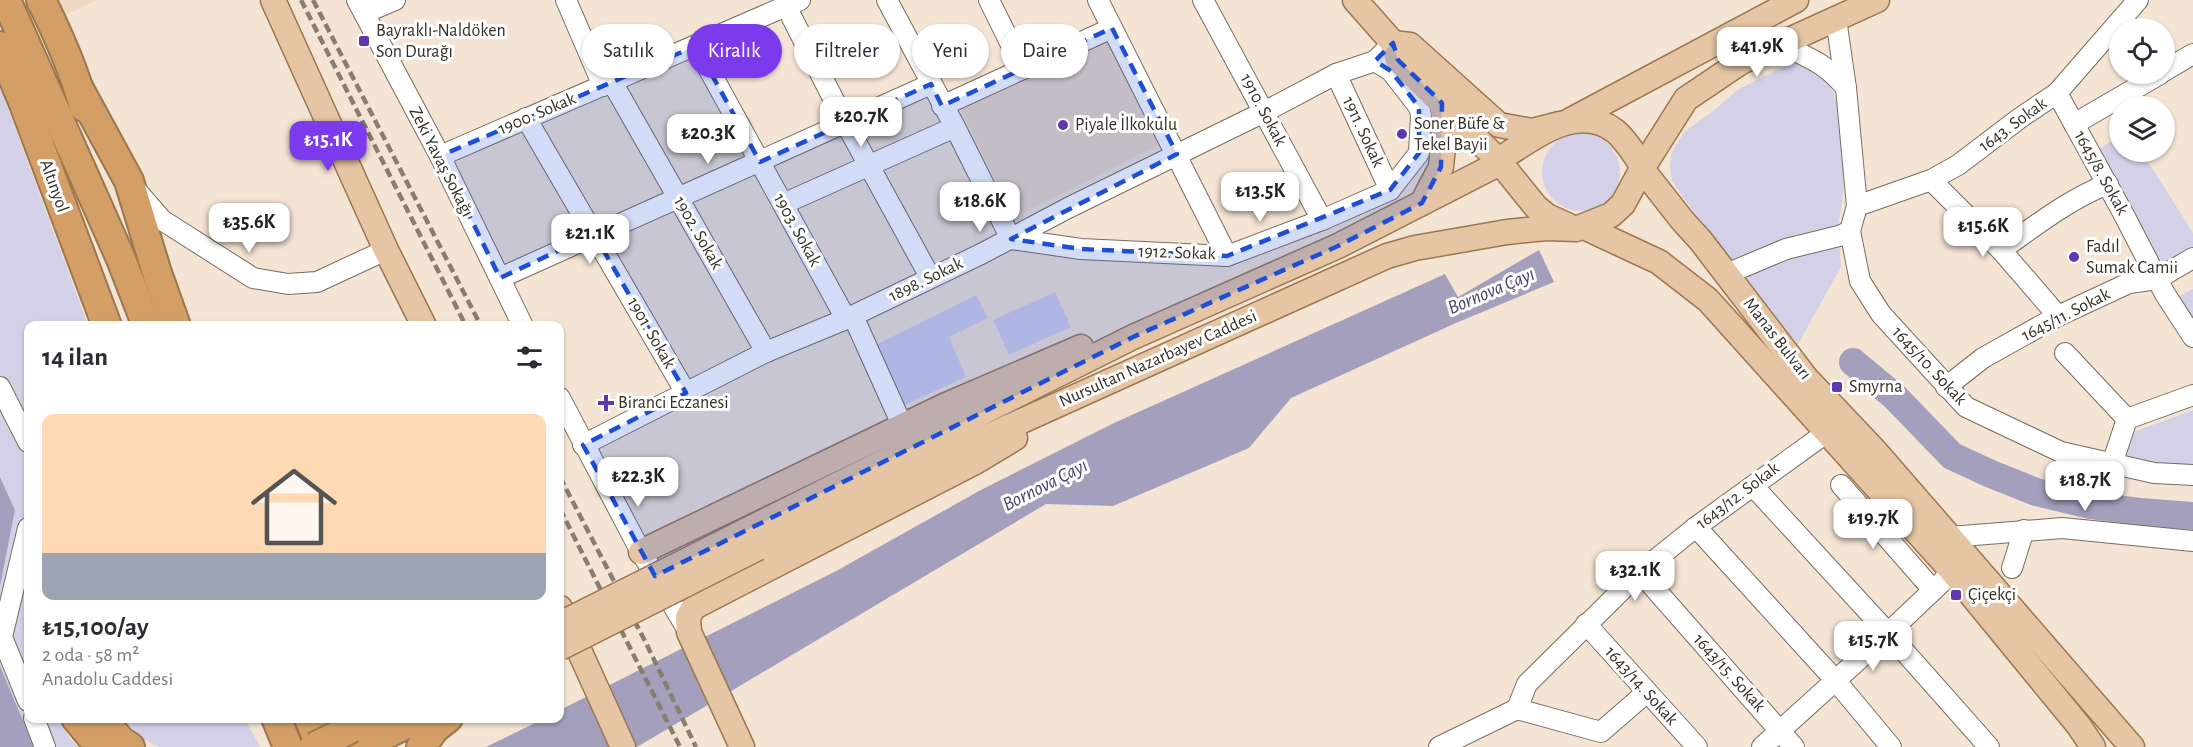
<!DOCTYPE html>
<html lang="tr">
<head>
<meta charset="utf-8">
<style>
	body { margin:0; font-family:"Alegreya Sans",sans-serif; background:#f2f2f3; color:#2b2b33; height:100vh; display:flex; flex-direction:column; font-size:22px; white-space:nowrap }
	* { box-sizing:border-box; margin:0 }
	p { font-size:20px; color:#7c7c81 }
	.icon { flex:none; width:33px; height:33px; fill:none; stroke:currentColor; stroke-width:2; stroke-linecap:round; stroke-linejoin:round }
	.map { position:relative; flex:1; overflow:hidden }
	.side { position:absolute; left:24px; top:321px; width:540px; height:402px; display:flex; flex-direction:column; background:#fff; border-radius:12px; box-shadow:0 2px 4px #0004 }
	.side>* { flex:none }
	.banner { position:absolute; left:582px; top:24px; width:570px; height:54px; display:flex; gap:12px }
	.controls { position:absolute; left:2109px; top:18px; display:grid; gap:12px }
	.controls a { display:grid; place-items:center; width:66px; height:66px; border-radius:50%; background:#fff; box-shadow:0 2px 4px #0004; font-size:30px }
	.price { position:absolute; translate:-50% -51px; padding:0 14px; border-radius:12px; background:#fff; color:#222; font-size:20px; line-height:39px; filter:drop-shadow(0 2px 3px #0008) }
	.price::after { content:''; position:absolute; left:50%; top:36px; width:18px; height:14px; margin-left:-9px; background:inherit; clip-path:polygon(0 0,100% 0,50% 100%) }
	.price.current { background:#7c3aed; color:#fff }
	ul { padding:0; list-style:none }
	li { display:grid; align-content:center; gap:12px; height:318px; padding:0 18px }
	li+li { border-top:2px solid #e1e1e2 }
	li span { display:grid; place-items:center; height:186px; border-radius:12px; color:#555 }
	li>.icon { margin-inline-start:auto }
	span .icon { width:108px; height:108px; fill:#fffc; stroke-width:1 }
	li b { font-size:26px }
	h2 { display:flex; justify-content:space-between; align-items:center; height:72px; padding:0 18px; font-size:26px }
	.pill { padding:0 21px; border-radius:27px; background:#fff; box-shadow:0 2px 4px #0004; font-size:21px; line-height:54px }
	.pill.current { background:#7c3aed; color:#fff }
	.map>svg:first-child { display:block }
	.built { fill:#edd9c2 }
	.green { fill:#d4d0e7 }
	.water { fill:#a49fbc }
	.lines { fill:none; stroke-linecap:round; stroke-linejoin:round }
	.river { stroke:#a49fbc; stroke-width:28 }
	.minor-casing { stroke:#7a6c5d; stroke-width:22 }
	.major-casing { stroke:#9b7750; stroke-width:27 }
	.highway-casing { stroke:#9b7750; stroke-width:32 }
	.minor { stroke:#fff; stroke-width:20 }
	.major { stroke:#e5c5a3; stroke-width:24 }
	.highway { stroke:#d39f66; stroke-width:28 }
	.rail { stroke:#877d71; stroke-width:4.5; stroke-dasharray:9 4.5; stroke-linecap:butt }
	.major-bridge-casing { stroke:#9b7750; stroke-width:27; stroke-linecap:butt }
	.highway-bridge-casing { stroke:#9b7750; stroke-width:32; stroke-linecap:butt }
	.major-bridge { stroke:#e5c5a3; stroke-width:24 }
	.highway-bridge { stroke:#d39f66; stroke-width:28 }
	.marked { fill:#1d4ed8; fill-opacity:0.2; stroke:#1d4ed8; stroke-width:4.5; stroke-dasharray:12 8; stroke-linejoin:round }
	.poi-dot { fill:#5f37af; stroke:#fff; stroke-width:2 }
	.labels { text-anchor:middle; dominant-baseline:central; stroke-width:6; stroke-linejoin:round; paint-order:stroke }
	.poi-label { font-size:18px; fill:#342e27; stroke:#fff; text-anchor:start }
	.street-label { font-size:18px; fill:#342e27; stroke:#fff }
	.water-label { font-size:20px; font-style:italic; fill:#4c426e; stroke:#fff }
</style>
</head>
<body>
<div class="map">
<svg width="2193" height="747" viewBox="0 0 2193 747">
	<rect width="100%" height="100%" fill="#f4e4d3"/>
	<g class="built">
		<polygon points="41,0 96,0 52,22"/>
		<polygon points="1115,40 1166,142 1013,218 960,108"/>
	</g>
	<g class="green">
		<polygon points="1809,58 1829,78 1839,112 1844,188 1838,228 1841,267 1798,344 1717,246 1672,181 1670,166 1672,152 1684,132 1716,109 1737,90 1781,68"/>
		<polygon points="0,87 88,325 28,326 28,718 60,719 69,738 79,747 34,747 0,666 0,587 15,510 0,477"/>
		<circle cx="1581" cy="172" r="39"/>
		<polygon points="2119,136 2120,152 2142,152 2193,233 2193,253 2159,272 2095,152"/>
		<polygon points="2193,289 2193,324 2174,299"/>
		<polygon points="1055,292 1071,327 1009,355 993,320"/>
		<polygon points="976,295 988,318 949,337 966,377 900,407 871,347"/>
		<polygon points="2193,410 2193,465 2121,461 2136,431"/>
		<polygon points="124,719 245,719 260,747 159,747 139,737"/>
	</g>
	<g class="water">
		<polygon points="1539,250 1554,282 1456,323 1291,398 1249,448 1113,506 1046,504 637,747 486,747 543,719 560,718 560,710 838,570 979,491 1114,423 1445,274 1458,297"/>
		<polygon points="0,477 15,510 0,587"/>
		<polygon points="0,666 34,747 0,747"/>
	</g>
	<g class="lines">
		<polyline class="river" points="1853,362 1895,397 1952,456 1991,474 2036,492 2090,505 2140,512 2193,516"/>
		<g class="minor-casing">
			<g id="minor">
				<polyline points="357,0 440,156 523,326"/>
				<polyline points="566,0 603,86"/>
				<polyline points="887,0 955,127 1011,239 1081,249 1227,256 1322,220 1390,190 1419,153 1421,115 1419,107 1391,71 1375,61"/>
				<polyline points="989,0 1023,69"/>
				<polyline points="1098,0 1227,256"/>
				<polyline points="1203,0 1322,220"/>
				<polyline points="786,6 845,122 930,277"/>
				<polyline points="364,13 395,0"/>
				<polyline points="1836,19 1846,88 1857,206 1850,231 1860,281 1881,314 1966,407 2061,452 2154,473 2193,475"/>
				<path d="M1780,44c29,14 46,19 66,44"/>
				<polyline points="696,46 846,319"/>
				<polyline points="2164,71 2193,54"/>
				<polyline points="1336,74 1390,190"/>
				<polyline points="612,82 766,352"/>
				<polyline points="2057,93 2123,213 2165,294 2193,337"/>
				<polyline points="942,106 1112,28"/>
				<polyline points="526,118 686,393"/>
				<polyline points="2074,124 2160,74"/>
				<polyline points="440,156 800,0"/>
				<polyline points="1931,180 2001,250 2058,316"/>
				<polyline points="136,190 162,220 253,278 288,284 317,282 386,250"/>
				<polyline points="783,204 955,127"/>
				<polyline points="1857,206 1931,180 1958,165 2020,118 2057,93 2138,0"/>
				<path d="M2001,250c34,-24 68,-51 107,-66"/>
				<polyline points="1736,270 1786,249 1839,236 1850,231"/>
				<polyline points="500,278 931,84"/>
				<polyline points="853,316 903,427"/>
				<polyline points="2065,353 2127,419 2112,464"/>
				<polyline points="0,387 28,442"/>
				<polyline points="1946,387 1983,358 2058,316 2129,283 2157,279 2193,258"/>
				<polyline points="560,398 641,552 689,632"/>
				<polyline points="2127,419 2193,395"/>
				<polyline points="583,445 766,352 846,319 983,253 1068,208 1264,112 1336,74 1375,61 1393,43"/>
				<polyline points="1841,485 1933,590"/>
				<polyline points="1753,486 1888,633 1989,747"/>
				<polyline points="1696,527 1836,681 1891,747"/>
				<polyline points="28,528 2,637 28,701"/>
				<polyline points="1950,537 2062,528 2193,541"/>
				<polyline points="2012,568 2024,530"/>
				<polyline points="1640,572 1794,747"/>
				<polyline points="1586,624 1697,747"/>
				<polyline points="1517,709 1601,732 1647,692"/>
				<polyline points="34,718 45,747"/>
				<polyline points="1439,747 1517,709 1527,684 1640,572 1696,527 1826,433"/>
				<polyline points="1762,747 1888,633 1943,581 1951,570"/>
			</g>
		</g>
		<g class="major-casing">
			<g id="major">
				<polyline points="273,0 386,250 424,326"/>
				<polyline points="1355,0 1393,43 1398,60 1498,160 1536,207 1547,216 1569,226"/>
				<polyline points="1393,43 1410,45 1499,125 1532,131 1559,124"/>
				<polyline points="1571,120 1796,0"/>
				<path d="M1498,160c34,-20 78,-59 117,-29 11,9 20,24 28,36"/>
				<polyline points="1642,169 1682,220 1701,241 1806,378 1876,452 2132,747"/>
				<polyline points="1422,203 1441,167 1445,125 1442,103"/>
				<polyline points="1584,227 1659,262 1708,300 1951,570 2079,726 2093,747"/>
				<polyline points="751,528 1133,337 1338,246 1500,163"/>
				<polyline points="758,548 911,471 1387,256 1415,248 1507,232 1546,228 1576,229 1611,215 1623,204 1643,167 1686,99 1741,62 1877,0"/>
				<polyline points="641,552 944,406 1081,347"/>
				<polyline points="560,608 623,747"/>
				<polyline points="742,747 689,632 688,617 694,607 977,461 1015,438"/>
			</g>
		</g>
		<g class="highway-casing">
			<g id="highway">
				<polyline points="6,0 121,259 147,326"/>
				<path d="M41,0c17,34 33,70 43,107"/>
				<polyline points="0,46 24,104 107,326"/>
				<polyline points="79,89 129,181 157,273 176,326"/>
				<polyline points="76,718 100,747"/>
				<polyline points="101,718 121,741 130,747"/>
				<polyline points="276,718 288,747"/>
				<polyline points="309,718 321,747"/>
				<polyline points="352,728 370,718"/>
				<polyline points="361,747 418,718"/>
				<polyline points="421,747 435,728 448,718"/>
			</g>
		</g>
		<use href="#minor" class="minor"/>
		<use href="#major" class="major"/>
		<use href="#highway" class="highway"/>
		<g class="rail">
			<polyline points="301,0 466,326"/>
			<polyline points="313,0 481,326"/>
			<polyline points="560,477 647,645 696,747"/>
			<polyline points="560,509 680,747"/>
		</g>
		<g class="major-bridge-casing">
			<g id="major-bridge">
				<polyline points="560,624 751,528"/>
				<polyline points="560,648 758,548"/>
			</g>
		</g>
		<g class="highway-bridge-casing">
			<polyline id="highway-bridge" points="314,747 352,728"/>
		</g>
		<use href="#major-bridge" class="major-bridge"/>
		<use href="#highway-bridge" class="highway-bridge"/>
	</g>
	<path class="marked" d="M1112,28l65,126 -166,85 70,10 146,7 163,-66 29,-37v-46l-28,-36 -16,-10 18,-18 5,17 44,43 -1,64 -19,36 -84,43 -205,91 -478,239 -72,-131 103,-52 -92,-159 -94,44 -60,-122 256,-110 64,116 171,-78 11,22z"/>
	<g class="poi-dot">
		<rect x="358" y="35" width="12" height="12" rx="3"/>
		<circle cx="1063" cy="125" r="6"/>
		<circle cx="1402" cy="134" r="6"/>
		<circle cx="2074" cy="257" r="6"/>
		<rect x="1831" y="381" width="12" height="12" rx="3"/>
		<path d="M603 394h6v6h6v6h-6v6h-6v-6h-6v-6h6z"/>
		<rect x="1950" y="589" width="12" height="12" rx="3"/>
	</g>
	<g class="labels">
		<g class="poi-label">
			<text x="376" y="31">Bayraklı-Naldöken<tspan x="376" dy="21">Son Durağı</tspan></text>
			<text x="1414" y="124">Soner Büfe &amp;<tspan x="1414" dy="21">Tekel Bayii</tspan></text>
			<text x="1075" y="125">Piyale İlkokulu</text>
			<text x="2086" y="247">Fadıl<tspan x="2086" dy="21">Sumak Camii</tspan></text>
			<text x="1849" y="387">Smyrna</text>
			<text x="618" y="403">Biranci Eczanesi</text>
			<text x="1968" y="595">Çiçekçi</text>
		</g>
		<g class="street-label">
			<text transform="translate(1263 110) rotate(62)">1910. Sokak</text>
			<text transform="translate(537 114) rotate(-23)">1900. Sokak</text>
			<text transform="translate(2013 125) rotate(-36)">1643. Sokak</text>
			<text transform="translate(1363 132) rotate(65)">1911. Sokak</text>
			<text transform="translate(441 162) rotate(63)">Zeki Yavaş Sokağı</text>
			<text transform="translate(2101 173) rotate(61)">1645/8. Sokak</text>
			<text transform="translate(54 186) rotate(70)">Altınyol</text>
			<text transform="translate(797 230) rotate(61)">1903. Sokak</text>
			<text transform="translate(698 233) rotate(60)">1902. Sokak</text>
			<text transform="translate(1177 253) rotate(2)">1912. Sokak</text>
			<text transform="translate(926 280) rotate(-26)">1898. Sokak</text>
			<text transform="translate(2066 315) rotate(-27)">1645/11. Sokak</text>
			<text transform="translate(651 333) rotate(60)">1901. Sokak</text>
			<text transform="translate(1777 339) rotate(52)">Manas Bulvarı</text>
			<text transform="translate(1158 359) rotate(-24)">Nursultan Nazarbayev Caddesi</text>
			<text transform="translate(1929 366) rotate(47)">1645/10. Sokak</text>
			<text transform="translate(1738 496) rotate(-37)">1643/12. Sokak</text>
			<text transform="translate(1729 673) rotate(48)">1643/15. Sokak</text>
			<text transform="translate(1641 686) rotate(48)">1643/14. Sokak</text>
		</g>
		<g class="water-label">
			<text transform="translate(1491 291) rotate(-23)">Bornova Çayı</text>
			<text transform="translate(1045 485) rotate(-27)">Bornova Çayı</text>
		</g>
	</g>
</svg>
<div class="controls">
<a><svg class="icon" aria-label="locate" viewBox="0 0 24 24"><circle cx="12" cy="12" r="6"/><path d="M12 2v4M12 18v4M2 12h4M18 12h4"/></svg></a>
<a><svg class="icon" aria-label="layers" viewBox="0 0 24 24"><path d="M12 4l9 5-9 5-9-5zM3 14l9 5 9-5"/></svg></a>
</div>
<b class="price" style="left:1757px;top:78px">₺41.9K</b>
<b class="price" style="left:861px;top:148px">₺20.7K</b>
<b class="price" style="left:708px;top:165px">₺20.3K</b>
<b class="price current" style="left:328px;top:172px">₺15.1K</b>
<b class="price" style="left:1260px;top:223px">₺13.5K</b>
<b class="price" style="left:980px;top:233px">₺18.6K</b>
<b class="price" style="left:249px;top:254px">₺35.6K</b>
<b class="price" style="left:1983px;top:258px">₺15.6K</b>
<b class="price" style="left:590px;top:265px">₺21.1K</b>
<b class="price" style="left:638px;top:508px">₺22.3K</b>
<b class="price" style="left:2085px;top:512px">₺18.7K</b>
<b class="price" style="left:1873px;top:550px">₺19.7K</b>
<b class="price" style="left:1635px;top:602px">₺32.1K</b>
<b class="price" style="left:1873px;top:672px">₺15.7K</b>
<div class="banner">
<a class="pill">Satılık</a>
<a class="pill current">Kiralık</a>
<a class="pill">Filtreler</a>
<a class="pill">Yeni</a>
<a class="pill">Daire</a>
</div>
<section class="side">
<h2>14 ilan<svg class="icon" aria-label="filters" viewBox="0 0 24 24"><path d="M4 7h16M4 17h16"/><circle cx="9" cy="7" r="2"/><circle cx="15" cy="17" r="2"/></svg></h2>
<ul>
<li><span style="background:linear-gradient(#ffd9b3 75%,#9aa5b1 0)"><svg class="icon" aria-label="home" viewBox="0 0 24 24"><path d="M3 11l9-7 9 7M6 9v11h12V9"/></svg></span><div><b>₺15,100/ay</b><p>2 oda · 58 m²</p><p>Anadolu Caddesi</p></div></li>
</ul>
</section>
</div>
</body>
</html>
